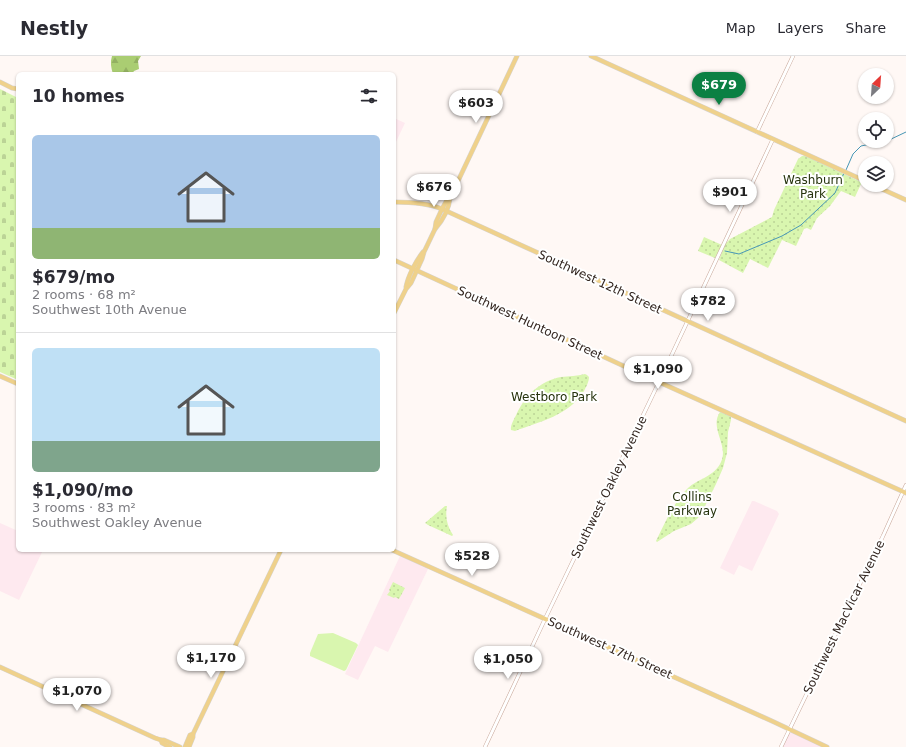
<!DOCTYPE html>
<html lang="en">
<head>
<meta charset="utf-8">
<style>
	body { margin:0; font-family:"DejaVu Sans",sans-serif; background:#f7f7f7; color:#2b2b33; height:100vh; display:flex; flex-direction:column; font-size:15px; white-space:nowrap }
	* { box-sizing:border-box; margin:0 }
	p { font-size:13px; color:#7c7c81 }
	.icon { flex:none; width:22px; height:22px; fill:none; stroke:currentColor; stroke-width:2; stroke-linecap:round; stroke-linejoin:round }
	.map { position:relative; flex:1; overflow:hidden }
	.side { position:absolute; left:16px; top:16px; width:380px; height:480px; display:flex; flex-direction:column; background:#fff; border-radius:6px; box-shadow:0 1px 3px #0004 }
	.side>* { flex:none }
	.needle { width:26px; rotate:25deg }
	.fabs { position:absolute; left:858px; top:12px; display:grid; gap:8px }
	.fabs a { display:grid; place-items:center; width:36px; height:36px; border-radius:50%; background:#fff; box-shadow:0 1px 3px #0004; font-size:20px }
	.price { position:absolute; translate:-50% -34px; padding:0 9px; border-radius:14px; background:#fff; color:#222; font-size:13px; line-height:26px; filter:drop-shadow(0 1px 2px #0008) }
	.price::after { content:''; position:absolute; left:50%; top:24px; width:12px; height:9px; margin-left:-6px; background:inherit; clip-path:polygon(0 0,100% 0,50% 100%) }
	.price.on { background:#0b8043; color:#fff }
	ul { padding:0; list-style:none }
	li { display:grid; align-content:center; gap:8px; height:212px; padding:0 16px }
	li+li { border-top:1px solid #e1e1e2 }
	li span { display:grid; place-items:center; height:124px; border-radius:6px; color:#555 }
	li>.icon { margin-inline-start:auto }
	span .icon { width:72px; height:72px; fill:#fffc; stroke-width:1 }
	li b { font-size:17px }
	h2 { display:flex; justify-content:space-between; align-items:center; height:48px; padding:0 16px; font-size:17px }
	header { display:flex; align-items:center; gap:24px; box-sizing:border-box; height:56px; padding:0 20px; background:#fff; border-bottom:1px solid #e1e1e2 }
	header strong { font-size:19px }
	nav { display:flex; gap:22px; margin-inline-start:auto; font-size:14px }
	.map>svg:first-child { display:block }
	.education { fill:#fee9ef }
	.grass { fill:url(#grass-dots) }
	.forest { fill:url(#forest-firs) }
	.cemetery { fill:url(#cemetery-stones) }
	.pitch { fill:#d9f6af }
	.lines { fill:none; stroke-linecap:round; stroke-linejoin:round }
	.stream { stroke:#4797b6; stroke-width:1 }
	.minor-casing { stroke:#c7a597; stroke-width:4 }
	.major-casing { stroke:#d6d4d2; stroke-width:5 }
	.minor { stroke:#fff; stroke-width:3 }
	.major { stroke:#efd18b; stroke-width:4 }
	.labels { text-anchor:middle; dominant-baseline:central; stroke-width:4; stroke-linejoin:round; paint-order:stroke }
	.park-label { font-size:12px; fill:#26330d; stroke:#fff }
	.street-label { font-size:12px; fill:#332620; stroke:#fff }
</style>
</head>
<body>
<header>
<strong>Nestly</strong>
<nav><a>Map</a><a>Layers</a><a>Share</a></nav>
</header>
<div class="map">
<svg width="906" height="691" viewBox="0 0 906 691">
	<defs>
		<pattern id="grass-dots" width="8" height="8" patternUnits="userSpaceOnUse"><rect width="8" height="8" fill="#d9f6af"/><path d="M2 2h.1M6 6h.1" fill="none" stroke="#bbd396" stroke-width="1.8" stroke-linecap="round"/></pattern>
		<pattern id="forest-firs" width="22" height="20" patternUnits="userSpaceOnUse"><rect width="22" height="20" fill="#aacd72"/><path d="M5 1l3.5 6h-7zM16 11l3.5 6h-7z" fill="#93b062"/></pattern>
		<pattern id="cemetery-stones" width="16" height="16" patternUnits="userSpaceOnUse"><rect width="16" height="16" fill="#d9f6af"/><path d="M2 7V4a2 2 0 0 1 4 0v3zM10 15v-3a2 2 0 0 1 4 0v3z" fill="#bbd396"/></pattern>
	</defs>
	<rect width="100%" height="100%" fill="#fff8f5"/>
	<g class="education">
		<polygon points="394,62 405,67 395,88 394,88"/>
		<polygon points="752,445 754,445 777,455 779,458 752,515 739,509 734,519 720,512"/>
		<polygon points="0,467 18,475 18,494 43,494 19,544 0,535"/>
		<polygon points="400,500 426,511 428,512 428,513 388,596 375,590 358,624 345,618"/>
		<polygon points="792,676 822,691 783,691 789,678"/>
	</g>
	<g class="grass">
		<polygon points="802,100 806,100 861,126 861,128 855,141 841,135 830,150 817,162 811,174 807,172 804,173 796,190 782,184 768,212 750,203 743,217 719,204 725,188 730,183 772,161 774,154 798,103"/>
		<polygon points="704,181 722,189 715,202 698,195"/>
		<path d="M585,318l2,1 2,2c0,5 -3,10 -5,14 -14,24 -45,31 -69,40l-4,-1c-1,-5 4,-12 6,-17 9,-18 23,-32 44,-36 8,-1 16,-1 24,-3z"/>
		<path d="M720,356l9,3 2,2v3l-3,12 -1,21 -4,15 -7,16 -13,26 -5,8 -7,6 -17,7 -17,11 -1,-1c9,-18 17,-38 32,-53 10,-9 27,-12 33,-26 8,-17 -12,-34 -1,-50z"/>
		<path d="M445,450h2c-2,11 0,20 6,29l-1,1 -24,-11 -3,-2z"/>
		<polygon points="393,526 405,532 399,543 395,541 394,542 387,539 390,535 389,534"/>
	</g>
	<path class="forest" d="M112,0h29l-3,5 1,8 -5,2 -2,3h-19c-2,-6 -3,-12 -1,-18z"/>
	<polygon class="cemetery" points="0,33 18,42 18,324 0,316"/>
	<polygon class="pitch" points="333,577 356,587 358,589 346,614 344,615 310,600 310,597 318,578"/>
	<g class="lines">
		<g class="stream">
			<polyline points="887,85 906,76"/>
			<polyline points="846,114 853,98 861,90 885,85"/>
			<polyline points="725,195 739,198 782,180 801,169 835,137 844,117"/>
		</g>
		<g class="minor-casing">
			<g id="minor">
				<polyline points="757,76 793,0"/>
				<polyline points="485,691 545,563 659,326 773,83"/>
				<polyline points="781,691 883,480 906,429"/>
			</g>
		</g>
		<g class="major-casing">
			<g id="major">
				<polyline points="591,0 865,125"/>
				<polyline points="0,26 12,32 18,33"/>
				<polyline points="873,129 906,144"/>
				<path d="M394,146c16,0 34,1 48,7l464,212"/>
				<path d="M435,173c7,-8 14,-20 15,-31l67,-142"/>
				<polyline points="394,204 641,318 906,437"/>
				<path d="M406,231c2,-11 10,-26 17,-35"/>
				<polyline points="394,257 406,233 411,227 422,203 424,196 435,173 436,166 442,153 447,144 450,142"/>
				<polyline points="0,320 18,328"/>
				<polyline points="392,494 774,666 827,691"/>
				<polyline points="0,611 155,682 161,684 164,684 180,691"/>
				<polyline points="161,684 162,687 170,691"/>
				<polyline points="185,691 190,679 193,678"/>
				<polyline points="189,691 193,681 193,678 281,494"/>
			</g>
		</g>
		<use href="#minor" class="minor"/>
		<use href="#major" class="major"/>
	</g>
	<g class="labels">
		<g class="park-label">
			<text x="813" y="124">Washburn<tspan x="813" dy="14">Park</tspan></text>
			<text x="554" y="341">Westboro Park</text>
			<text x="692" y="441">Collins<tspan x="692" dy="14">Parkway</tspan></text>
		</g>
		<g class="street-label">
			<text transform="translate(600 226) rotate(25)">Southwest 12th Street</text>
			<text transform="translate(530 267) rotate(25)">Southwest Huntoon Street</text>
			<text transform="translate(609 431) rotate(-64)">Southwest Oakley Avenue</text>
			<text transform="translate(844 561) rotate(-64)">Southwest MacVicar Avenue</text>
			<text transform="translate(610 592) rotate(24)">Southwest 17th Street</text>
		</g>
	</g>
</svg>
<div class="fabs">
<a><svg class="needle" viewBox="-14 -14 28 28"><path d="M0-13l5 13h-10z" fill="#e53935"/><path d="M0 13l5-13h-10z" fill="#7c7c81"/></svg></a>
<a><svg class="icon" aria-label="locate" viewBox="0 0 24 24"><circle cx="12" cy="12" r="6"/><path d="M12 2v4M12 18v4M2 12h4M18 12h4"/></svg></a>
<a><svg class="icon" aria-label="layers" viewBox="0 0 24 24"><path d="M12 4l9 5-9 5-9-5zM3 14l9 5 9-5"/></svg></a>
</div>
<b class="price on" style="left:719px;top:50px">$679</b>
<b class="price" style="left:476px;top:68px">$603</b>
<b class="price" style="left:434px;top:152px">$676</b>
<b class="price" style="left:730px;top:157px">$901</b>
<b class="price" style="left:708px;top:266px">$782</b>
<b class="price" style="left:658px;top:334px">$1,090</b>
<b class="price" style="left:472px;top:521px">$528</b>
<b class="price" style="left:211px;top:623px">$1,170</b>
<b class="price" style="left:508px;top:624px">$1,050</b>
<b class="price" style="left:77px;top:656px">$1,070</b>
<section class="side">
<h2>10 homes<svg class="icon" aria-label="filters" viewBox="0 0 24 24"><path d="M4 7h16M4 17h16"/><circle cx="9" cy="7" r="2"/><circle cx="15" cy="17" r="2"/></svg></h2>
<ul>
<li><span style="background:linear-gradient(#a9c7e8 75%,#8fb573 0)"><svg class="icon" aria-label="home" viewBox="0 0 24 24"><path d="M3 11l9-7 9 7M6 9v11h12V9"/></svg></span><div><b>$679/mo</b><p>2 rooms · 68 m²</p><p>Southwest 10th Avenue</p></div></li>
<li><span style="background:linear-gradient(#bfe0f5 75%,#7fa58c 0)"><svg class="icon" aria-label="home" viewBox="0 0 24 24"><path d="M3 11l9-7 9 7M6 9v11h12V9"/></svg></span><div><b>$1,090/mo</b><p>3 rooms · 83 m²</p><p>Southwest Oakley Avenue</p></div></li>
</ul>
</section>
</div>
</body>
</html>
